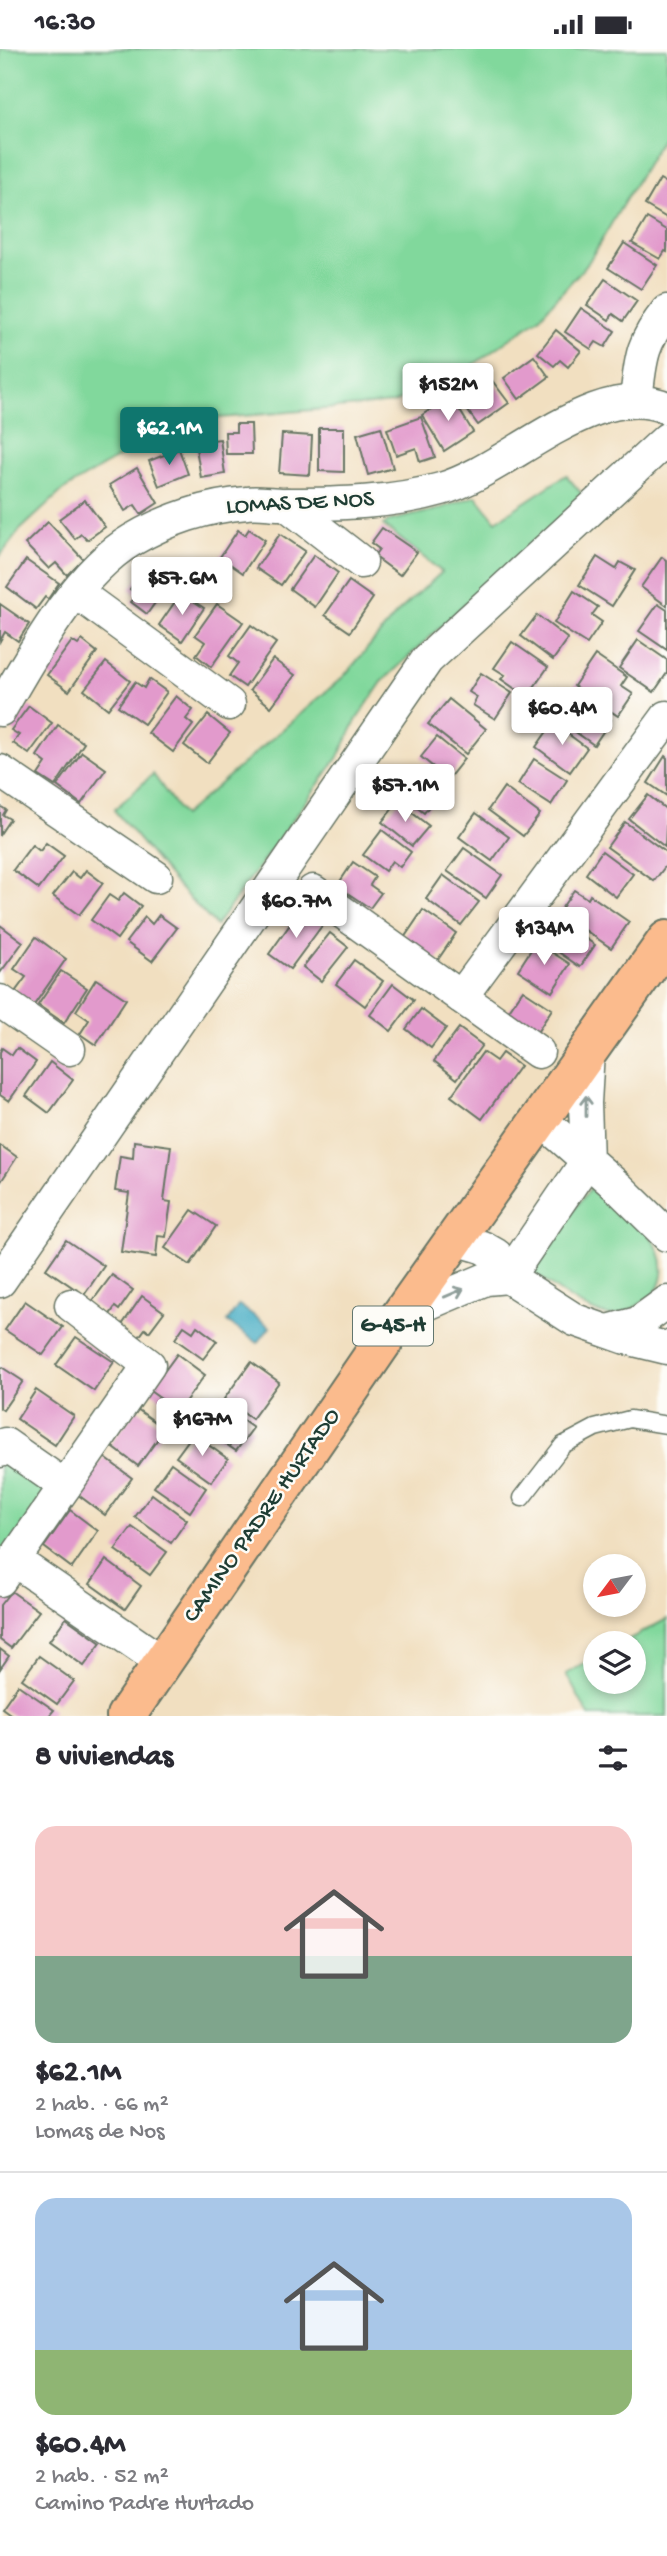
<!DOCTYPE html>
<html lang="es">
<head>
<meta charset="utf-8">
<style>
	body { margin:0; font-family:"Gochi Hand",sans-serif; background:#f2f2f3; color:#2b2b33; height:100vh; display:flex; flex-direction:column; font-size:26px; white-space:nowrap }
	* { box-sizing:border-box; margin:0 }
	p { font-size:23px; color:#7c7c81 }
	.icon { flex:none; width:38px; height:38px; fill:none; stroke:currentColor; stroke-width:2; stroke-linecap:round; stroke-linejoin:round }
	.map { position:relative; height:1667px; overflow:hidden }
	.sheet { display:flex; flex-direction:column; background:#fff; flex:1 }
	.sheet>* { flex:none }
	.needle { width:46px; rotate:238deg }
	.tools { position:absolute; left:583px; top:1505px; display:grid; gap:14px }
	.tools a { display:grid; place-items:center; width:63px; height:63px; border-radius:50%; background:#fff; box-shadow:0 4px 10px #0003; font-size:35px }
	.price { position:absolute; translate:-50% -60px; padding:0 16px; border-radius:7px; background:#fff; color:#222; font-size:23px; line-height:46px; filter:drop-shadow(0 2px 4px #0008) }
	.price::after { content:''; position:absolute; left:50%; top:42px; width:21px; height:16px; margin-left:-10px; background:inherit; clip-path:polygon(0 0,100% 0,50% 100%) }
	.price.current { background:#0f766e; color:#fff }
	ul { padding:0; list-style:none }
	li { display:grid; align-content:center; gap:14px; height:371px; padding:0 35px }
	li+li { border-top:2px solid #e1e1e2 }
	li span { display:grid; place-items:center; height:217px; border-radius:21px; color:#555 }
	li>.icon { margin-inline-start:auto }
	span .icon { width:126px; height:126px; fill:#fffc; stroke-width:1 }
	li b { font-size:30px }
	h2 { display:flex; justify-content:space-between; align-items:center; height:84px; padding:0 35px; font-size:30px }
	.status { display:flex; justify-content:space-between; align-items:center; height:49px; padding:0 35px; background:#fff; direction:ltr }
	.status svg { height:19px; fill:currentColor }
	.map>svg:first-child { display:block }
	.green { fill:#81d89c; stroke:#508a68; stroke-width:2 }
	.water { fill:#46adc5; stroke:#32757c; stroke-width:2 }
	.building { fill:#e29acc }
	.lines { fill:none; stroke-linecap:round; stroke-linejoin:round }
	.lane-casing { stroke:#687665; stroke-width:19 }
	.street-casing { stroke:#687665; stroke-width:35 }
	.primary-casing { stroke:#687665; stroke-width:42 }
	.lane { stroke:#fff; stroke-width:16 }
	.street { stroke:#fff; stroke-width:32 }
	.primary { stroke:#fbbb8d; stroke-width:38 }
	.oneway { stroke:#8f9e9a }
	.labels { text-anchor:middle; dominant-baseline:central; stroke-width:5; stroke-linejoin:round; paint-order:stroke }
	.shield { fill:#fdfcf7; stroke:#62766e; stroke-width:2 }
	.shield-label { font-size:23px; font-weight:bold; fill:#1f3d34 }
	.street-label { font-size:24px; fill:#1f3d34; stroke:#fdfcf7 }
</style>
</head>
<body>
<div class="status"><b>16:30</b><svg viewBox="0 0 49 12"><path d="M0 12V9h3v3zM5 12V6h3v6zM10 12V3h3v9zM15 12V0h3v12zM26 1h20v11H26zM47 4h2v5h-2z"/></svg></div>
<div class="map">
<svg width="667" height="1667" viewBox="0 0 667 1667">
	<rect width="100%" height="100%" fill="#fdfcf7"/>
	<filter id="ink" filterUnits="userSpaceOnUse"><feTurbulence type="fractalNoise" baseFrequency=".0143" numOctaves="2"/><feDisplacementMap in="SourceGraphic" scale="14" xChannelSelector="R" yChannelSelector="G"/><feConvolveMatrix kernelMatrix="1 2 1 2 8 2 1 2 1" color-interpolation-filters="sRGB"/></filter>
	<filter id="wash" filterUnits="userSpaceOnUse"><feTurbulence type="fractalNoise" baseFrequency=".00686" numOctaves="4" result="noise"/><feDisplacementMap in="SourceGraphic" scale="28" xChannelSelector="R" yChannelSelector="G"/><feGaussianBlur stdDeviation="1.57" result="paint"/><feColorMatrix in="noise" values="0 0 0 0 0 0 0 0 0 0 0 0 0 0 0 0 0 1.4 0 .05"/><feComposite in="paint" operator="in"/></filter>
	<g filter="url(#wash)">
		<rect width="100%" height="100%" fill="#f1dfc0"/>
		<g class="green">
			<polygon points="0,0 667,0 667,81 588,214 538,270 470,318 394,354 219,369 130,401 62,442 20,481 0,507"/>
			<polygon points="566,426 586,450 472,548 382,633 357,670 338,708 216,877 176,835 114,761 153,725 183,767 344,627 399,562 442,523 383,476 389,472 436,461 476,447 496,472"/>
			<path d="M593,1136c26,23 74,49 69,90 -2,12 -6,19 -16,25 -13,8 -24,18 -39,15 -29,-6 -55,-30 -79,-46z"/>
			<polygon points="5,1409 49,1441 0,1511 0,1415"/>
			<polygon points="667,1570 667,1667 589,1667 566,1625 595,1609 595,1633 634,1633 634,1594 622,1594"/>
		</g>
		<polygon class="water" points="239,1256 270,1278 258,1294 227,1273"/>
		<g id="blocks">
			<g class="building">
				<polygon points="660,130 667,134 667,169 645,156"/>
				<polygon points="647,169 667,181 667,203 665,202 660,210 632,194"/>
				<polygon points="624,194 657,216 641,240 608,219"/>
				<polygon points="605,230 637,252 623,272 613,265 609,271 587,256"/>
				<polygon points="581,259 615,282 605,298 596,293 591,300 565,283"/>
				<polygon points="556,281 581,302 568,318 560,311 554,317 538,304"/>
				<polygon points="534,307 549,328 519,350 504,329"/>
				<polygon points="488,326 509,354 478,376 458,348"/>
				<polygon points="451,347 473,383 444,402 422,366"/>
				<polygon points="421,368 435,408 420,413 416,399 396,406 387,380"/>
				<polygon points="236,375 251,375 252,405 226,405 225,383 236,383"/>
				<polygon points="381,378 393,419 368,426 357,385"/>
				<polygon points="319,379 344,379 344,423 319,422"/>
				<polygon points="282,385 312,387 310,426 279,424"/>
				<polygon points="220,390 225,425 201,429 195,393"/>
				<polygon points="179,400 188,425 159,437 149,412"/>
				<polygon points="137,419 158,454 141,465 135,456 125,462 109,436"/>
				<polygon points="85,451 105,478 87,491 81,485 75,490 59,470"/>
				<polygon points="48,473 83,510 67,526 56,514 49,520 25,495"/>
				<polygon points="382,479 417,503 400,526 374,507 379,500 371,494"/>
				<polygon points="249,480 265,491 243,524 220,508 238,481 245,486"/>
				<polygon points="280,485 305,502 281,536 256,519"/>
				<polygon points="314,506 338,524 315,558 290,540"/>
				<polygon points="597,508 616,520 620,513 635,521 612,557 579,536"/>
				<polygon points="662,508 667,512 667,557 641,538"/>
				<polygon points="26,511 59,534 48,550 45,548 36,560 7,538"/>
				<polygon points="147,516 170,533 147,565 131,553 137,546 130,540"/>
				<polygon points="349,532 373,549 350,583 325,566"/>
				<polygon points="574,542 598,558 592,566 602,573 587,595 554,574"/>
				<polygon points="181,544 204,559 182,592 159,576"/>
				<polygon points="0,555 29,575 18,592 5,583 0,592"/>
				<polygon points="217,555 243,573 211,618 196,606 205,593 195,586"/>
				<polygon points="658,555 667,561 667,601 639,582"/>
				<polygon points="537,566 568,590 553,611 521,587"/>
				<polygon points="251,576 276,594 245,638 229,627 238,614 229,607"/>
				<polygon points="82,591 97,603 69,642 47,626 72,592 78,596"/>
				<polygon points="638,591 667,611 667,624 654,643 619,619"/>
				<polygon points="512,593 548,618 527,648 501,630 505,626 494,619"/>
				<polygon points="595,606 627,628 621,637 633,645 618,667 574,637"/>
				<polygon points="273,610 295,626 271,658 250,641"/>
				<polygon points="106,613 130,632 108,660 84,641"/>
				<polygon points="481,624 512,644 495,670 473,656 477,648 469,643"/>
				<polygon points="149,630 167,643 144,675 118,657 135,633 144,639"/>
				<polygon points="176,647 193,661 186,670 193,676 173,703 148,684"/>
				<polygon points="577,647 611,671 594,696 560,672"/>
				<polygon points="449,650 486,680 466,705 428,675"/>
				<polygon points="29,657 52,674 29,705 13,694 19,686 11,681"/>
				<polygon points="208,666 230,684 207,714 184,696"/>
				<polygon points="553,674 587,699 570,723 536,698"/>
				<polygon points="58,676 84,694 55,737 38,726 46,714 37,707"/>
				<polygon points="437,688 464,710 448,730 421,708"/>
				<polygon points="82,703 106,720 81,755 57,737"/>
				<polygon points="665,707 667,709 667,747 648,734"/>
				<polygon points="534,710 567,731 551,756 518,735"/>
				<polygon points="412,721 423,729 428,723 445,736 424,764 396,742"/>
				<polygon points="504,738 540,765 523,787 488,761"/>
				<polygon points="648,746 667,761 665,798 629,770"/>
				<polygon points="398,753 429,777 412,797 382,773"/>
				<polygon points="0,757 6,761 3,766 10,770 0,785"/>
				<polygon points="476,764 509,788 492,812 459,788"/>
				<polygon points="625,773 667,804 667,815 654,832 607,798"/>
				<polygon points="382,781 411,803 400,818 392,812 385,822 363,806"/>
				<polygon points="46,794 64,807 39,840 13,821 32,796 40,802"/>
				<polygon points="464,799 502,826 486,849 447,822"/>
				<polygon points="602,802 633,825 616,848 586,825"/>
				<polygon points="353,813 375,828 370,836 381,844 370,859 337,837"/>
				<polygon points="86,821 103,834 79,866 53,847 72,823 80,829"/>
				<polygon points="443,826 479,853 461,876 426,850"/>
				<polygon points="574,841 588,850 590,846 629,873 611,899 559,863"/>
				<polygon points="124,844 141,857 117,890 91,871 109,846 118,852"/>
				<polygon points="423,861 456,884 437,912 404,889"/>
				<polygon points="299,863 310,872 314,866 324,874 290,920 269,905"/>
				<polygon points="159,866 177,879 152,912 126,893 145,868 152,875"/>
				<polygon points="562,873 595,896 580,918 547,895"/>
				<polygon points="0,876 23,893 0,924"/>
				<polygon points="330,884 348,898 321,932 303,918"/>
				<polygon points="36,888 66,910 34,956 15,943 26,928 14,920"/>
				<polygon points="536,893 570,915 552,943 518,921"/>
				<polygon points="354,911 383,932 365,957 336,935"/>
				<polygon points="61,922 87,939 64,974 38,956"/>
				<polygon points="96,930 126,950 96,996 80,985 89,971 76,962"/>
				<polygon points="393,935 414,951 391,982 370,966"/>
				<polygon points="523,941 552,960 536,985 506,966"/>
				<polygon points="421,960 446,979 431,999 406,980"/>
				<polygon points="459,979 482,996 457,1030 434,1012"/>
				<polygon points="2,999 12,1006 17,999 36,1013 9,1052 0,1046 0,1003"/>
				<polygon points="483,1003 496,1012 502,1004 520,1017 482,1070 451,1047"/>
				<polygon points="50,1013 73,1031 49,1064 26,1047"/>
				<polygon points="134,1092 171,1097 164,1152 171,1153 166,1188 158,1187 156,1208 121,1203 129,1144 115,1142 120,1107 133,1109"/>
				<polygon points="0,1096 17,1108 0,1134"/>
				<polygon points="192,1161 216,1177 190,1216 165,1199"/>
				<polygon points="66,1191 104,1217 84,1246 46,1220"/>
				<polygon points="112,1226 133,1241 119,1261 115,1258 109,1267 91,1254"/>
				<polygon points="142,1247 164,1263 149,1283 145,1280 139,1288 122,1276"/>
				<polygon points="25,1252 63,1278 43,1306 5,1281"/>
				<polygon points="184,1277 193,1283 197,1277 217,1292 203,1310 175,1290"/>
				<polygon points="76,1288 114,1313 94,1342 56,1316"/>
				<polygon points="177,1305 205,1326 178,1362 150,1342"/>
				<polygon points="251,1313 279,1333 252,1370 224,1350"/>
				<polygon points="0,1317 23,1332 3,1361 0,1359"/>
				<polygon points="36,1341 74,1367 55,1396 17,1370"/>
				<polygon points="217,1353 253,1379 236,1402 200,1377"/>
				<polygon points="137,1360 165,1380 138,1417 110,1396"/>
				<polygon points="193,1385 228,1410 211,1433 176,1408"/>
				<polygon points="104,1408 132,1429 105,1466 77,1445"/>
				<polygon points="171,1414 206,1439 190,1463 154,1438"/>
				<polygon points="152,1445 187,1471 171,1494 135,1468"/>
				<polygon points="70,1461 98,1482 72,1519 44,1498"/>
				<polygon points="132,1478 167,1503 150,1526 115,1501"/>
				<polygon points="106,1511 141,1537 125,1560 90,1535"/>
				<polygon points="11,1542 39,1562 11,1599 0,1591 0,1556"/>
				<polygon points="66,1569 101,1594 84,1617 49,1592"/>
				<polygon points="0,1600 9,1607 0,1620"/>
				<polygon points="39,1607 74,1632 57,1655 22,1630"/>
				<polygon points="18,1636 54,1661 49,1667 13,1667 2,1659"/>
			</g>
		</g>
	</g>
	<g filter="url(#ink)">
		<use href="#blocks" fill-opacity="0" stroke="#687665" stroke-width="2"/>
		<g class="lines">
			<g class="lane-casing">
				<polyline id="lane" points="522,1449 563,1396 595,1379 630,1370 667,1376"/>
			</g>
			<g class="street-casing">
				<g id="street">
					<path d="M636,351c5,-41 4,-55 31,-89"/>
					<polyline points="286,455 361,513"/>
					<polyline points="76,543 229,655"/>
					<path d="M0,661c32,-55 76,-137 132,-170 34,-20 75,-34 115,-37 13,-2 28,2 42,1 50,0 103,-1 152,-15 68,-19 155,-113 226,-81"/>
					<polyline points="0,722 156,828"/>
					<polyline points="313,842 538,1003"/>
					<polyline points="461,948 667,668"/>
					<polyline points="0,952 69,1000"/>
					<polyline points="540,1070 619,1139 667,1186"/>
					<polyline points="455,1190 482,1198 496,1206 508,1228 575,1271 626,1289 667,1299"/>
					<polyline points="508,1228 587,1112 585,1054 588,1002"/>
					<polyline points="0,1232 427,611 667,390"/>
					<polyline points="401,1266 486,1230 508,1228"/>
					<polyline points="608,1282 638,1274 667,1253"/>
					<polyline points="0,1402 5,1395 65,1437"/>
					<polyline points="14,1511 162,1613"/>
					<polyline points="0,1531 149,1316 71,1256"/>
				</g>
			</g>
			<g class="primary-casing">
				<polyline id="primary" points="126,1667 401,1266 667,891"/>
			</g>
			<use href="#lane" class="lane"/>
			<use href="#street" class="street"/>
			<use href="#primary" class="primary"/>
		</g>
		<defs><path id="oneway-shaft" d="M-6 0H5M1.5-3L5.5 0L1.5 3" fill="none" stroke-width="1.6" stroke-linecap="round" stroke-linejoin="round" transform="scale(1.75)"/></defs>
		<g class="oneway">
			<use href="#oneway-shaft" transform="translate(586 1057) rotate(-90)"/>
			<use href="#oneway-shaft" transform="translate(454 1244) rotate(-23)"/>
		</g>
	</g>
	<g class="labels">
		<rect class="shield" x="353" y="1257.5" width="80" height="39" rx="5"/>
		<g class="shield-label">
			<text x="393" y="1277">G-45-H</text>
		</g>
		<g class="street-label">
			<text transform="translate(300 455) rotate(-3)">LOMAS DE NOS</text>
			<text transform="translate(263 1467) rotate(-55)">CAMINO PADRE HURTADO</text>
		</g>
	</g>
</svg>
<div class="tools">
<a><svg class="needle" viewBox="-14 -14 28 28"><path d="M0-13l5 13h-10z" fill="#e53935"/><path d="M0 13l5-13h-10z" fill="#7c7c81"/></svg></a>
<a><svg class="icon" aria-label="layers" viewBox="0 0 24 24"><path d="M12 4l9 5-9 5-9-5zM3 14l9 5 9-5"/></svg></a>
</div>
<b class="price" style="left:448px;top:374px">$152M</b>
<b class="price current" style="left:169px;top:418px">$62.1M</b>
<b class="price" style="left:182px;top:568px">$57.6M</b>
<b class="price" style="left:562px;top:698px">$60.4M</b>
<b class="price" style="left:405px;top:775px">$57.1M</b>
<b class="price" style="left:296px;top:891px">$60.7M</b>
<b class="price" style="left:544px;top:918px">$134M</b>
<b class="price" style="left:202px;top:1409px">$167M</b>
</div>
<section class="sheet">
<h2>8 viviendas<svg class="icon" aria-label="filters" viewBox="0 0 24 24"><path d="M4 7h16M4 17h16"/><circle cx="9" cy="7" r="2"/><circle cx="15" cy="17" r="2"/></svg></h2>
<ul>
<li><span style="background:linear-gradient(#f6c9c9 60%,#7fa58c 0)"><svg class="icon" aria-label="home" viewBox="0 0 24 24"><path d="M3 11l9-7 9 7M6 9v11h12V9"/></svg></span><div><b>$62.1M</b><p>2 hab. · 66 m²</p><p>Lomas de Nos</p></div></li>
<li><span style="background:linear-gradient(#a9c7e8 70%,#8fb573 0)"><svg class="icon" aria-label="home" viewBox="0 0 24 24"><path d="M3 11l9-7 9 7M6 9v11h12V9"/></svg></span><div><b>$60.4M</b><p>2 hab. · 52 m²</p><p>Camino Padre Hurtado</p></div></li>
</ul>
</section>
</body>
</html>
